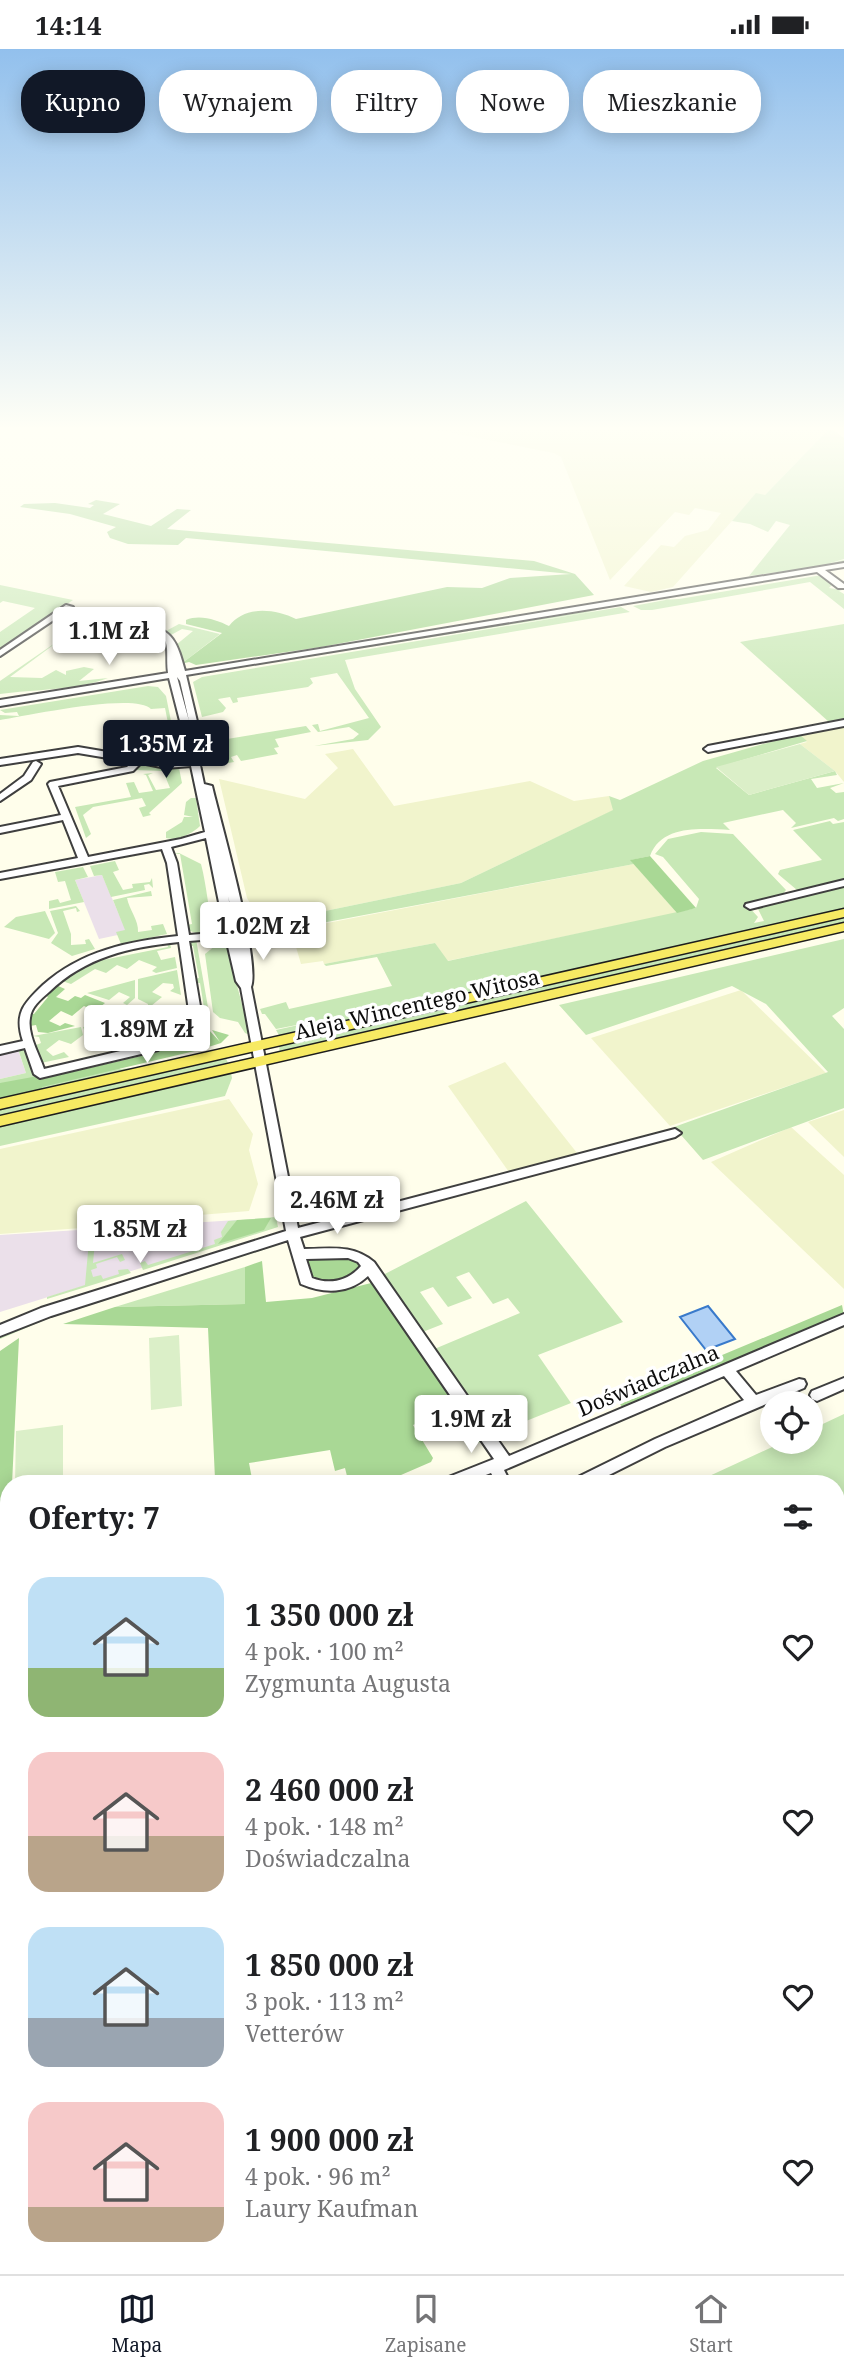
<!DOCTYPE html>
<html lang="pl">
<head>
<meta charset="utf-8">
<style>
	body { margin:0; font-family:"Noto Serif",serif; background:#f2f2f2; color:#202124; height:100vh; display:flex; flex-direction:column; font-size:26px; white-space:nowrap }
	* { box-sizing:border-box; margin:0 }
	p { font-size:23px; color:#757577 }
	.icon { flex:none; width:38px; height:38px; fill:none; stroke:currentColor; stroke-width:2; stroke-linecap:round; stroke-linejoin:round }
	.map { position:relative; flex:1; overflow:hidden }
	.sheet { position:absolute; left:0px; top:1426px; width:845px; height:800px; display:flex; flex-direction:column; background:#fff; border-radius:28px 28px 0 0; box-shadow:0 4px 18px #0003 }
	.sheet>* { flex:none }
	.hud { position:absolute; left:21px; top:21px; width:803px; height:63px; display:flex; gap:14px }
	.buttons { position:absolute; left:760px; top:1342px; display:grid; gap:14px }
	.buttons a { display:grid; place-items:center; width:63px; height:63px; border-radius:50%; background:#fff; box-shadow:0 4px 18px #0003; font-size:35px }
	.price { position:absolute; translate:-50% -60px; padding:0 16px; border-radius:7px; background:#fff; color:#222; font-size:23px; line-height:46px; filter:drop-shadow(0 2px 4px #0008) }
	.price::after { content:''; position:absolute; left:50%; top:42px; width:21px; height:16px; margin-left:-10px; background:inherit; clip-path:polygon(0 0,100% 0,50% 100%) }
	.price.selected { background:#111827; color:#fff }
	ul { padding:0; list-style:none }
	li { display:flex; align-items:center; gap:21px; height:175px; padding:0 28px }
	li span { display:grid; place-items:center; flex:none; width:196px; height:140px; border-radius:21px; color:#555 }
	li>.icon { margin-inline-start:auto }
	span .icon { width:84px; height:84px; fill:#fffc; stroke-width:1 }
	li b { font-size:30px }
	h2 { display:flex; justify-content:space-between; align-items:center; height:84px; padding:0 28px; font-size:30px }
	.chip { padding:0 24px; border-radius:28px; background:#fff; box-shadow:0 4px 18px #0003; font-size:24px; line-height:63px }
	.chip.selected { background:#111827; color:#fff }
	.status { display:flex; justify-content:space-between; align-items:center; height:49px; padding:0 35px; background:#fff; direction:ltr }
	.status svg { height:19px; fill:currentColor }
	.menu { display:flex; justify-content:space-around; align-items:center; height:98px; border-top:2px solid #e0e0e0; background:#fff; font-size:19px; color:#757577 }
	.menu a { display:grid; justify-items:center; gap:4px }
	.menu .selected { color:#111827 }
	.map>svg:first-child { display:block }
	.industrial { fill:#ebe0ea }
	.farmland { fill:#f1f4cc }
	.green { fill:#c8e8b6 }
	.forest { fill:#a9d895 }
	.pitch { fill:#dbefc8 }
	.water { fill:#b1d1f5; stroke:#397acb; stroke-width:2 }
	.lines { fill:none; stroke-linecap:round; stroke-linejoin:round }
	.minor-casing { stroke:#3f3f3f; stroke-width:4 }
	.major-casing { stroke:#1d1d1d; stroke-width:3 }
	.minor { fill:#fff; fill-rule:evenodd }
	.major { fill:#f7ea63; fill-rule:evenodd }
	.labels { text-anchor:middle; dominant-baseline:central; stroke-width:7; stroke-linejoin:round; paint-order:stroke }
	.street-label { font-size:21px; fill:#0c0c0c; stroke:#fff }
</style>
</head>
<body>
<div class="status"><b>14:14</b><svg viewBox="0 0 49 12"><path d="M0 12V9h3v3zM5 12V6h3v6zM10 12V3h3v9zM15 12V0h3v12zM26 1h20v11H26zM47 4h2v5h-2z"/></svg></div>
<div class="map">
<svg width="844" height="2225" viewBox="0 0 844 2225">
	<rect width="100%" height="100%" fill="#fffeeb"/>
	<g class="industrial">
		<polygon points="102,826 127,884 99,890 75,831"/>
		<polygon points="17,998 26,1024 0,1030 0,1002"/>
		<polygon points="237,1171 218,1195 0,1263 0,1186"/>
		<polygon points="844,1903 844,2225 0,2225 0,2173 9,2171 9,2217 836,2217 836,1906"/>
	</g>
	<g class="farmland">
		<polygon points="422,378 829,378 830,379 765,446 756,445 673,538 651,543 624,537 661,496 674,498 685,487 708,481 721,464 695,459 689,466 675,463 610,531 561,408 554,404"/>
		<polygon points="844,676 844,733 835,722 800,695 807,693 799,685"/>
		<polygon points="353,700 394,757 530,732 574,752 609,747 614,761 461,834 262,875 247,849 219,730 305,750 338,719 325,705"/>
		<polygon points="634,815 677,864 447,912 435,894 324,915 323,912 301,915 291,881"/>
		<polygon points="741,941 826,1024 670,1077 591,989"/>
		<polygon points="505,1013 581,1109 511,1126 448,1037"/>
		<polygon points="229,1050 253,1085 249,1101 258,1135 249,1162 125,1172 122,1176 0,1185 0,1100"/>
		<polygon points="844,1061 844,1108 808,1073"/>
		<polygon points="791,1078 844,1126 844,1240 711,1113"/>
	</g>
	<g class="green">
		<polygon points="830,379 844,389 844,510 827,515 844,511 844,514 749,527 790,476 776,472 768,483 750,475 732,472 756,444 765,446"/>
		<polygon points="822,526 833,535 829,539 842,541 839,542 844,545 844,560 810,533 652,561 641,561 633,557 671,550 646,552 679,550"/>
		<polygon points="0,536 73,551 0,600 0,583 35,559 3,552 0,554"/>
		<polygon points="614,557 585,564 246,617"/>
		<polygon points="621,558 630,563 345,611 355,640 381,678 368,691 314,697 353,690 359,685 349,678 318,683 312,676 318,675 320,682 369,669 337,624 310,629 313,634 308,638 237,649 238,653 229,655 233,654 230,648 218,650 226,659 223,663 202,668 193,633 202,628"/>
		<polygon points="101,573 145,583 134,591 87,579"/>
		<polygon points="179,575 220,585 181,615 176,596 193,582 182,580 171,586 166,582"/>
		<polygon points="844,575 844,670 829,673 740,593"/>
		<path d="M71,583l-61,45 32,1 14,-8 10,5v-4l18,-4 10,2 -15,12 29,-3c-34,13 -73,11 -108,16v-13z"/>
		<path d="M148,637l10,1 8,9 13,65 -16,1 -19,-4 22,4 7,-7 -1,-8 -11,-2 -3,2 7,-14h5l-5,-25 -14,1c-16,-17 -125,7 -151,11v-5l19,1 -2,-4 -12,1 -5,-3z"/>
		<polygon points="306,677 311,683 275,690 279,698 274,699 278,705 241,712 237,706 231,708 234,713 211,717 207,695 209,693"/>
		<path d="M799,685l8,7 -91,27 33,27 86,-24 2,4 -26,4 6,9 27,-5 -14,5 6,5 8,-1v27l-6,2 -4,-3 -43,10 5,-5 -13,-13 -60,13 7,7c-28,-1 -68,-6 -80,26l-19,4 3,4 -360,68 -12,-8 199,-41 152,-73 -4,-14 11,4 83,-39z"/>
		<polygon points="141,714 166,719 179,719 182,734 149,764 151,766 143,768 139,759 146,757 142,749 93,758 83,766 91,785 86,789 75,758 131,748 126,734 134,733 139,744 153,742 146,726 143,725 153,724 148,726 156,741 170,739 163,722 135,721"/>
		<path d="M191,749h5l4,28c-8,8 -23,15 -34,12v-6l16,-10 2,-5h9l-9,-2 2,-13z"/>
		<polygon points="830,772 833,775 844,773 844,832 797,841 778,825 780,821 822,811 793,781"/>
		<polygon points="701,783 733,785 786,841 782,846 747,856 758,868 754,874 764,872 758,860 761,856 844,837 844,860 280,988 276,981 312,973 276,980 265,965 262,965 260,960 286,953 289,960 392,937 377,908 326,917 324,915 435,894 448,912 696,859 699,850 663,808 655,805 668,790"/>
		<path d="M179,804l22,11c6,23 7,46 13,67 -9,5 -20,3 -27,-2v-4l5,-1 -12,-70h-7z"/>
		<polygon points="115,812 119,821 113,823 123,841 133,839 132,835 150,833 152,829 153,839 149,835 144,836 145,841 111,848 102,826 94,827 90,817"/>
		<polygon points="83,818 88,828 75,831 84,853 49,860 49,852 58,850 60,854 71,851 65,832 58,833 55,823"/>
		<path d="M151,842l1,5 -25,2c2,11 12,23 11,34l14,-2 -1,-4 12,-2 4,10 -46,10 -5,-12 9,-2 -12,-30z"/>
		<polygon points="76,857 80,862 77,863 76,859 63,862 71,885 71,896 86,895 85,891 89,890 95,900 72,907 51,894 58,884 50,862"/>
		<polygon points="45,862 55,884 49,890 4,878 16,868"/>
		<polygon points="844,867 844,875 280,1005 279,997 380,974 404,966"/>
		<polygon points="196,890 209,964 208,978 182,979 192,971 203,972 202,966 205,965 200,934 195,934 194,930 199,929 193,897 188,897 189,892"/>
		<polygon points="844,890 844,959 832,967 844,980 844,1059 703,1111 674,1078 828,1023 766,955 732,937 586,986 559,956"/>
		<polygon points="221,892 227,898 250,986 245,984 238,973 220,969 213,963 205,905"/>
		<polygon points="167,894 170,894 171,899 157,902 161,911 175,908 177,919 156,924 152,922 157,918 139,911 127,920 117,916 106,924 95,920 71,935 59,931 69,923 101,909 103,911 168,898"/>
		<polygon points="177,921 181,946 170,942 174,939 173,935 163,934 152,943 162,948 151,957 162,962 154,969 147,966 148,955 138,950 138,930"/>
		<polygon points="135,931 135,949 127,956 123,954 130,948 119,943 109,951 87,944"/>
		<polygon points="150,970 139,981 128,976 117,985 106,981 95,990 86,986 83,978 105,973"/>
		<polygon points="81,978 83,986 71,995 59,991 46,1001 53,1007 64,1003 69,1008 41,1014 36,996 41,994 39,988 33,987"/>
		<polygon points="25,999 30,1002 39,1031 71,1023 71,1020 76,1022 117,1013 120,1020 133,1019 111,1027 0,1051 0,1030 26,1024 18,1000"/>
		<polygon points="225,1007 228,1014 0,1070 0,1058"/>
		<polygon points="231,1024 232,1029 225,1047 0,1097 0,1076"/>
		<polygon points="526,1152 623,1273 538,1306 571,1354 491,1386 432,1301 520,1264 508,1249 493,1255 469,1223 456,1228 472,1249 448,1258 433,1238 420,1243 443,1275 420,1284 381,1227"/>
		<polygon points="276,1168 278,1178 143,1221 140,1214 145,1212 148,1216 215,1195 214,1191 222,1188 221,1183 228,1172"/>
		<polygon points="90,1181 96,1181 93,1214 122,1205 125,1211 120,1213 117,1208 96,1215 97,1219 91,1221 93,1228 101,1226 103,1230 119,1225 118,1221 128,1220 131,1224 47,1250 47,1248 85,1236"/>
		<polygon points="271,1196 275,1197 47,1270 0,1290 0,1286 27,1274"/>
		<polygon points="245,1218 245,1255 115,1258"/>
		<polygon points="844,1365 844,1829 837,1832 836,1435 692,1435 783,1393 810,1393 810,1381"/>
		<polygon points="9,1680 9,2100 0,2103 0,1682"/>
	</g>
	<g class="forest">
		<path d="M96,451l24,4 -17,10 48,12 26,-17 14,1 -24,19 367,32 41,13 19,21 -273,52 -125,18 -7,-3 -8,2 41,-31 -36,-9v-4c14,-6 31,0 43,6 16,-21 46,-17 67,-7l151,-32 35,1 28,-10 61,-4 -385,-36 -8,7 -50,-1 -18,-6 -3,-6 9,-5 -46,-13 -50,-7 4,-3 31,-1 35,5 4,-3 -6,-1z"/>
		<polygon points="650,807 696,859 677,864 630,811"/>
		<polygon points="56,936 65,940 56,948 68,952 75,947 81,949 85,946 105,954 95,962 84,957 72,967 61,962 49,972 60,977 65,974 75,977 48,984 38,983 36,976 30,977 29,965 34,965 48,948 44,946"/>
		<polygon points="209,981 220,993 212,981 229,986 221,994 199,1001 42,1038 43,1041 0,1051 0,1034 38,1027 39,1031 71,1023 71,1020 76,1022 124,1011 123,1008 126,1008 128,1010 158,1003 157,998 160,996 164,998 174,990 184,990 183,985 175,985 179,982"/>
		<polygon points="271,1169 264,1181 218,1195 237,1171"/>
		<path d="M306,1209h44l7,4 2,5c-11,17 -34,18 -50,8z"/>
		<polygon points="262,1212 266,1253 312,1249 375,1233 485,1391 468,1398 436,1350 415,1359 423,1372 413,1376 433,1409 431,1413 401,1426 406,1435 349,1435 345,1419 335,1422 330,1401 249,1414 253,1435 206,1435 215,1430 208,1279 63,1275 115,1258 245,1255 245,1218"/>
		<polygon points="842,1256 844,1267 624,1361 618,1352 619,1349 623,1354 652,1342 648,1337"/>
		<polygon points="19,1289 12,1435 9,1435 9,1512 0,1550 0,1302"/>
	</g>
	<g class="pitch">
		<polygon points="800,695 835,722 749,746 716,718"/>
		<polygon points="179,1286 182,1357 151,1361 149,1289"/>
		<polygon points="63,1376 63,1435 15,1435 16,1382"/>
		<polygon points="9,1872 9,2083 0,2085 0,1873"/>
	</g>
	<polygon class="water" points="708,1257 735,1290 706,1301 680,1268"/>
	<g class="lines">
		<g class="minor-casing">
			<g id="minor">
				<path d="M844,514v4l-19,3 19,14v4h-6l-21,-16 -631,103 14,59 -7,2 6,23 6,3 -5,3 4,19 8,2c8,34 49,176 39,201l47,241 377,-99 6,4 -6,4 -375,100 4,12c27,0 48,-5 70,13l135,194 335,-142v11l-108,46 20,24 43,-16 5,1 2,4 -2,4 -139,59 -74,37h-21l2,-4 83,-41 89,-39 -20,-24 -220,94 7,14h-14l-6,-11 -29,11h-23l2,-4 53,-21 -126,-183c-19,18 -44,18 -67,8l-13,-44 -237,76 -51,20v-11l41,-17 245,-77 -45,-243 -5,-7 -10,-43 -37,3 12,71 -43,38 -118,28 -6,-4 -9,-26 -25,6v-8l23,-5c-9,-27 0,-37 20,-56 38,-34 86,-44 135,-49l-11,-73 -5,-14 -162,30v-6l78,-15 -15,-38 -63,13v-6l61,-12 -13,-31 2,-2 77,-15 5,-5 -54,-9 -78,12v-6l78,-12 59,10 20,-19 2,-6 3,-1 4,3 -2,7 -18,18 20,3 24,-2 -21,-82 -169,28v-6l168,-27c-3,-28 7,-36 -27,-46v-4h3c30,8 33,19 41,48zM177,628l3,4 9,40zM141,714l25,5 25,-2 14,66 -24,7 -93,18 -30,-71 75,-15zM206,789l19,94 -36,3 -12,-72 -6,-16zM228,847l8,35h-1zM179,893l10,69 -39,33 -106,25c-5,-15 -17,-35 -14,-51 1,-11 11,-19 19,-26 36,-35 81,-45 130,-50zM348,1209l10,4 3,4c-13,15 -31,19 -49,12l-6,-19z"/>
				<polygon points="66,556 73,558 0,607 0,601"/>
				<polygon points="844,671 844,677 708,703 704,700 708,697"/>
				<polygon points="36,712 41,715 31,731 0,752 0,745 24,727 33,713"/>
				<polygon points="844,831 844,837 750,860 745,857 746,855"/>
				<polygon points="844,1329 844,1340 817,1352 812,1350 810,1346 812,1342"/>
				<polygon points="844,1865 844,1883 836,1885 836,1867"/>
				<polygon points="9,2129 9,2149 0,2152 0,2132"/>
			</g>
		</g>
		<g class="major-casing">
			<g id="major">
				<polygon points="844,860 844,868 0,1060 0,1050"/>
				<polygon points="844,874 844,882 0,1077 0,1067"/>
			</g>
		</g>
		<use href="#minor" class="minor"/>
		<use href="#major" class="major"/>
	</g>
	<linearGradient id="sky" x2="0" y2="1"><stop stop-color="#92c0ed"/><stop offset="0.55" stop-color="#fffff6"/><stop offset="1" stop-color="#fffff6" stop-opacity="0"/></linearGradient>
	<rect width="844" height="690" fill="url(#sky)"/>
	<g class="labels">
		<g class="street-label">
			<text transform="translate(417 955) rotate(-13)">Aleja Wincentego Witosa</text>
			<text transform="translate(648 1331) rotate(-23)">Doświadczalna</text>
		</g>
	</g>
</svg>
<div class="buttons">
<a><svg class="icon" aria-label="locate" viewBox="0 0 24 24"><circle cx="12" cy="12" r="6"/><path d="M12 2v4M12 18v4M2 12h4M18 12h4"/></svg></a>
</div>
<b class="price" style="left:109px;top:618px">1.1M zł</b>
<b class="price selected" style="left:166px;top:731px">1.35M zł</b>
<b class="price" style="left:263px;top:913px">1.02M zł</b>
<b class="price" style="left:147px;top:1016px">1.89M zł</b>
<b class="price" style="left:337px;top:1187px">2.46M zł</b>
<b class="price" style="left:140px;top:1216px">1.85M zł</b>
<b class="price" style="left:471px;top:1406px">1.9M zł</b>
<div class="hud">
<a class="chip selected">Kupno</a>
<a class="chip">Wynajem</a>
<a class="chip">Filtry</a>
<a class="chip">Nowe</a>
<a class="chip">Mieszkanie</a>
</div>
<section class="sheet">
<h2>Oferty: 7<svg class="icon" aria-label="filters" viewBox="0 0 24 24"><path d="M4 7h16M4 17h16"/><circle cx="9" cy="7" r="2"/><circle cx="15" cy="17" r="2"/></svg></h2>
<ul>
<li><span style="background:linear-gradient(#bfe0f5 65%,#8fb573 0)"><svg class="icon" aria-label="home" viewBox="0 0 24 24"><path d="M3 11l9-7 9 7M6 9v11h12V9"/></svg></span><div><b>1 350 000 zł</b><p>4 pok. · 100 m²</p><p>Zygmunta Augusta</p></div><svg class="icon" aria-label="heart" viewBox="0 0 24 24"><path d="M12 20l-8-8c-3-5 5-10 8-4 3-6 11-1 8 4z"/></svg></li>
<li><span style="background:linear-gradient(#f6c9c9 60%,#b9a48a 0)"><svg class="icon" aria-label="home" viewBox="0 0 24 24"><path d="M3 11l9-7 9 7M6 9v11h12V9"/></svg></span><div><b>2 460 000 zł</b><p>4 pok. · 148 m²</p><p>Doświadczalna</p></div><svg class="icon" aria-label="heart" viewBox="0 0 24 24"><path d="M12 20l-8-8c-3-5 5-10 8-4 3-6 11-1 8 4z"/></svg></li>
<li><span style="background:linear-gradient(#bfe0f5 65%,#9aa5b1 0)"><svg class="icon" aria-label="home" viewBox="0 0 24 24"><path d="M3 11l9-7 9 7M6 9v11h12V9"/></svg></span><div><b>1 850 000 zł</b><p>3 pok. · 113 m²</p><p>Vetterów</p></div><svg class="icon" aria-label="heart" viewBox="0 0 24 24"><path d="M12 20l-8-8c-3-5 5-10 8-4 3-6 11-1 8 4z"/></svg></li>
<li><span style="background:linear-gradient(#f6c9c9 75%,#b9a48a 0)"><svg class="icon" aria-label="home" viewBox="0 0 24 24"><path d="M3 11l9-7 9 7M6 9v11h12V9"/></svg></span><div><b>1 900 000 zł</b><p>4 pok. · 96 m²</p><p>Laury Kaufman</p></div><svg class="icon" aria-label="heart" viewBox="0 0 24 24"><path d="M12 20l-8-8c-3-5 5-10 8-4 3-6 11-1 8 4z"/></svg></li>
</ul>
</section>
</div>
<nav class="menu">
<a class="selected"><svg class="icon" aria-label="map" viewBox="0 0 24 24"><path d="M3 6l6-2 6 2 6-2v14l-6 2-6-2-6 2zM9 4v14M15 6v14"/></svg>Mapa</a>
<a><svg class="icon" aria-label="saved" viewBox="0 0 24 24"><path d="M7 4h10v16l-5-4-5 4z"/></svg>Zapisane</a>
<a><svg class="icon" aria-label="home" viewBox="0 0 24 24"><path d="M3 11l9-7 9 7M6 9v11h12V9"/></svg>Start</a>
</nav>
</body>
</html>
